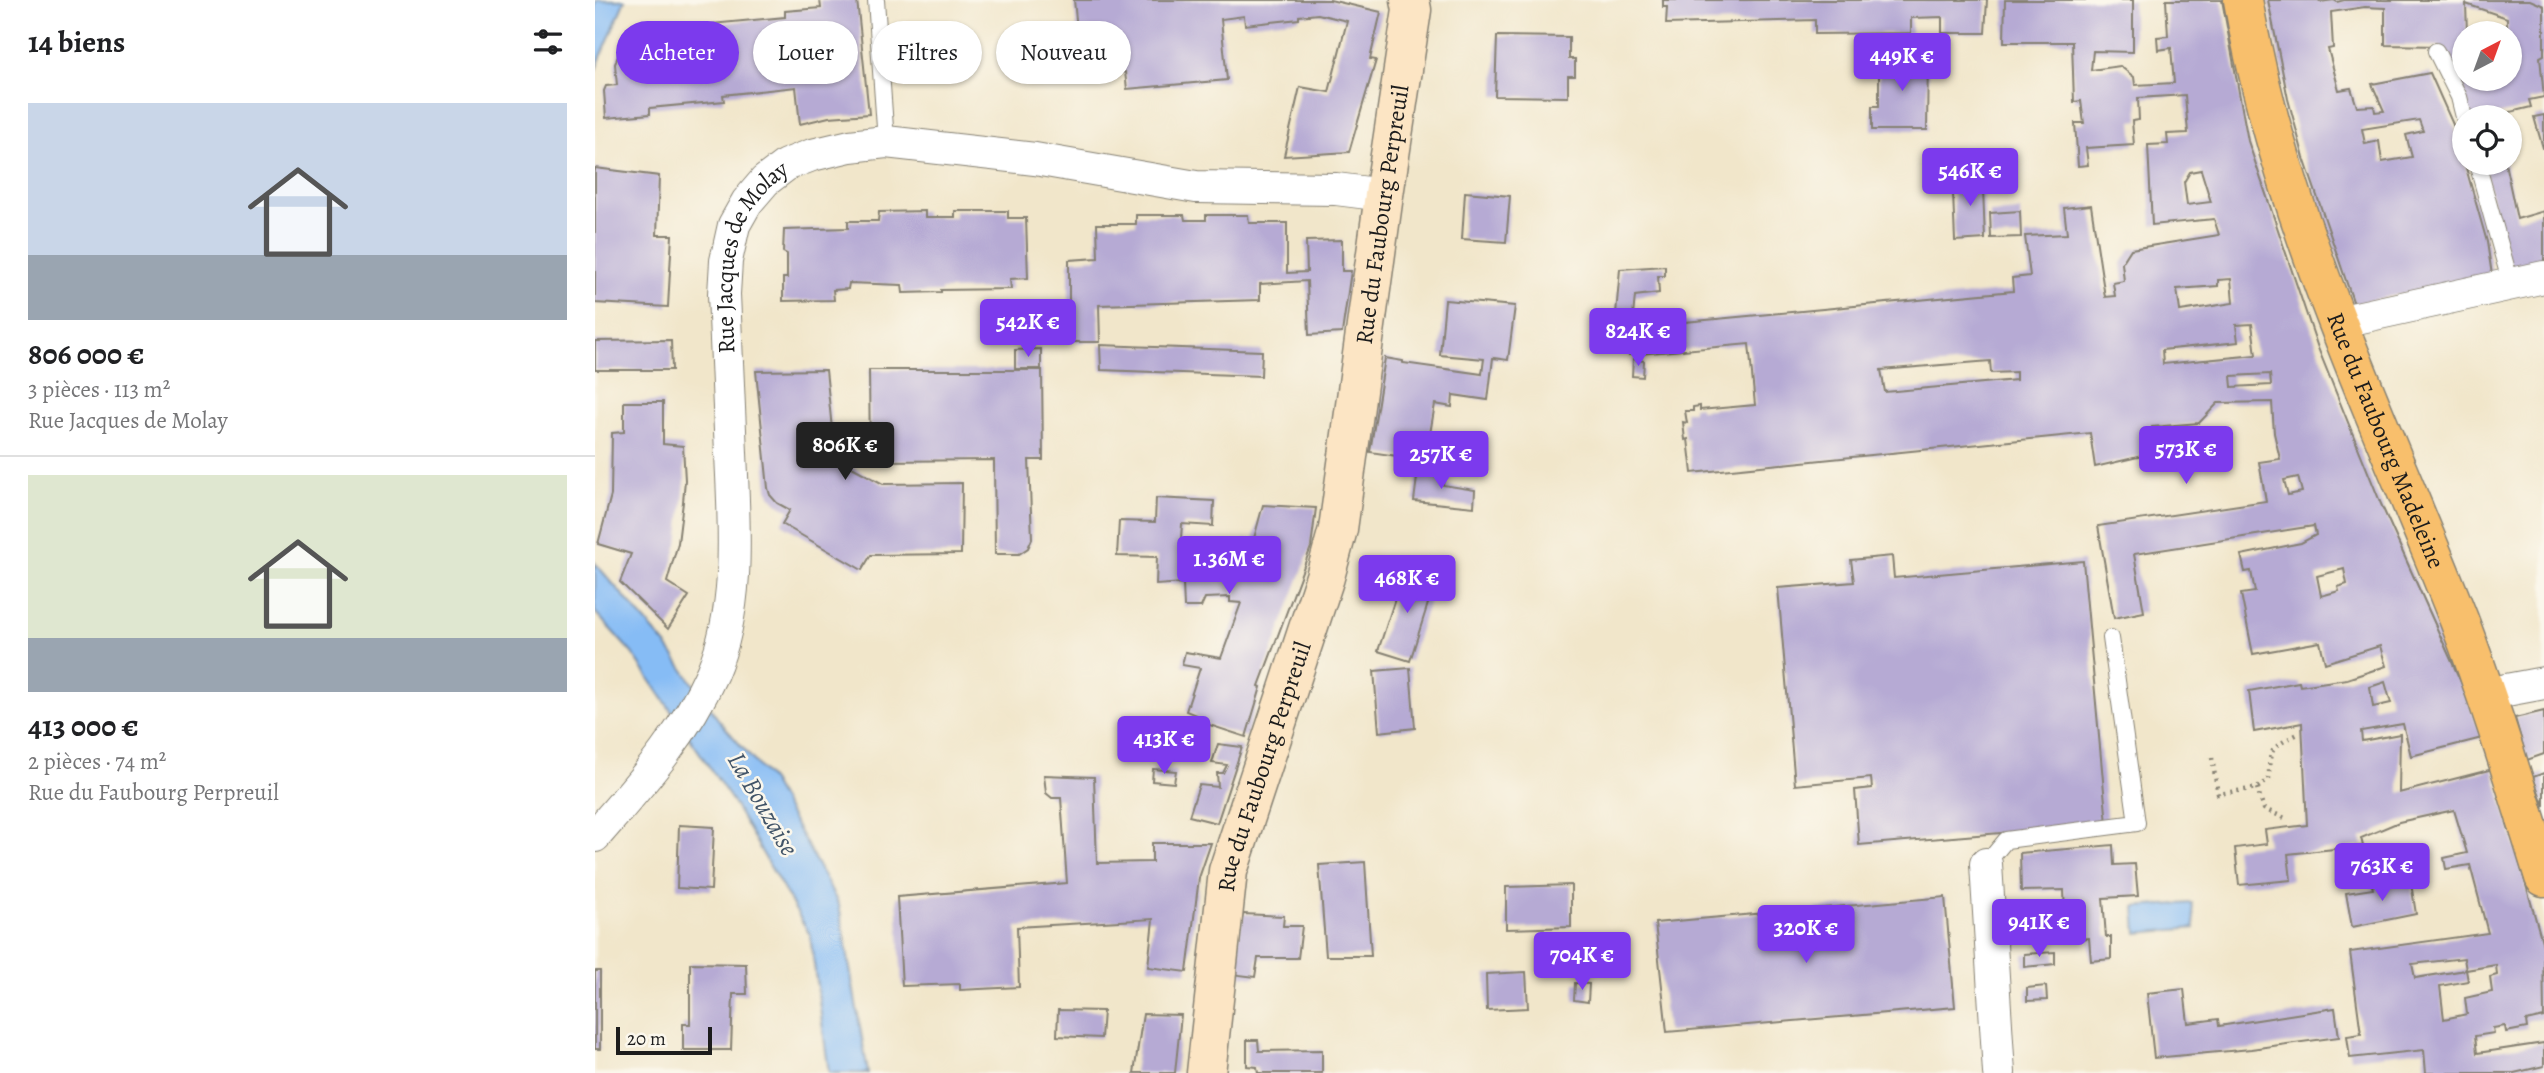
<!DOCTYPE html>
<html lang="fr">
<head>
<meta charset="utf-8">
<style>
	body { margin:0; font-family:Alegreya,serif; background:#f6f6f6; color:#202124; height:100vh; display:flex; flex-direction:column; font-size:26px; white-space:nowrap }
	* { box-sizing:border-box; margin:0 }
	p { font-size:23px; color:#757577 }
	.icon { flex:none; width:38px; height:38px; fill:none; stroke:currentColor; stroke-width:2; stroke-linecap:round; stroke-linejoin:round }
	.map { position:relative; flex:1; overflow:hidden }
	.details { display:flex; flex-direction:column; background:#fff; width:595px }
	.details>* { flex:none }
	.top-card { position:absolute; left:21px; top:21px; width:665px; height:63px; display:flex; gap:14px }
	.needle { width:46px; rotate:41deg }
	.tools { position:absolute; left:1857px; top:21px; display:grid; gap:14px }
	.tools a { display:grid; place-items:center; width:70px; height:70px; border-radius:50%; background:#fff; box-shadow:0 2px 5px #0004; font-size:35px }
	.scale { position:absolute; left:21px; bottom:18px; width:96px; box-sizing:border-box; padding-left:7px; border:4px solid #1c1c1c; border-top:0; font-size:19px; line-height:24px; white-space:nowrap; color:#1c1c1c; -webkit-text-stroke:5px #fbf7ec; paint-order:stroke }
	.price { position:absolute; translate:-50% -60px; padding:0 16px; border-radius:7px; background:#7c3aed; color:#fff; font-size:23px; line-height:46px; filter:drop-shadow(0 2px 4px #0008) }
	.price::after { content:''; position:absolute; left:50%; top:42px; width:21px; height:16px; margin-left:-10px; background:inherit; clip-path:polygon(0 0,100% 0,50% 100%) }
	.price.current { background:#222; color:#fff }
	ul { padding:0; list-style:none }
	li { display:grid; align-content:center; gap:14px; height:371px; padding:0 28px }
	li+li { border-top:2px solid #e0e0e0 }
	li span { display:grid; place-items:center; height:217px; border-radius:0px; color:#555 }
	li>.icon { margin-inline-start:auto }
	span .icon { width:126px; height:126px; fill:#fffc; stroke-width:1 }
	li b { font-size:30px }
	h2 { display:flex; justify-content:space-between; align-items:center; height:84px; padding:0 28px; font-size:30px }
	.pill { padding:0 24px; border-radius:32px; background:#fff; box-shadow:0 2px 5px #0004; font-size:24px; line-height:63px }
	.pill.current { background:#7c3aed; color:#fff }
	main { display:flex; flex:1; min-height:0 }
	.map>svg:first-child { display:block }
	.water { fill:#86bcf5; stroke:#516c88; stroke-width:2 }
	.building { fill:#b6aad4; fill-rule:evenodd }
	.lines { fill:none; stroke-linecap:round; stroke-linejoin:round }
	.service-casing { stroke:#868173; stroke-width:18 }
	.minor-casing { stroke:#868173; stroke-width:34 }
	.secondary-casing { stroke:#868173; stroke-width:41 }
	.primary-casing { stroke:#868173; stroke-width:41 }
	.path { stroke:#868173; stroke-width:4.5; stroke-dasharray:2 5; stroke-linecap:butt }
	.service { stroke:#fff; stroke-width:16 }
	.minor { stroke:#fff; stroke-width:32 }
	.secondary { stroke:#fce5c4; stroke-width:38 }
	.primary { stroke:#f8bf6c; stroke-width:38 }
	.labels { text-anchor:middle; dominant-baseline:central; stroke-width:5; stroke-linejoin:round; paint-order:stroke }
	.street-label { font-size:24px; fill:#1c1c1c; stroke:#fbf7ec }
	.water-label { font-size:26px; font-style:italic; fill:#415468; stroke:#fbf7ec }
</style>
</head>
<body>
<main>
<section class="details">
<h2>14 biens<svg class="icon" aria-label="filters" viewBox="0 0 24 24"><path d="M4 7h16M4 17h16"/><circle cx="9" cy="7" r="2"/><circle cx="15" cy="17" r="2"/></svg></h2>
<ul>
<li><span style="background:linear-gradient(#c9d6e8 70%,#9aa5b1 0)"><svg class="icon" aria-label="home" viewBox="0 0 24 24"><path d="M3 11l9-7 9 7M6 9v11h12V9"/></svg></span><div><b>806 000 €</b><p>3 pièces · 113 m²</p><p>Rue Jacques de Molay</p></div></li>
<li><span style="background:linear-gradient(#dfe7d0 75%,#9aa5b1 0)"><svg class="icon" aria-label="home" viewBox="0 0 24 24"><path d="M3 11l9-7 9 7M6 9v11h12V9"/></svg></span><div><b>413 000 €</b><p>2 pièces · 74 m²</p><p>Rue du Faubourg Perpreuil</p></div></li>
</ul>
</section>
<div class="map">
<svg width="1949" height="1073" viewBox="0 0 1949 1073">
	<rect width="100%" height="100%" fill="#fbf7ec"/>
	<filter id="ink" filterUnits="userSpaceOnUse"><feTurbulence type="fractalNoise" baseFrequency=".0143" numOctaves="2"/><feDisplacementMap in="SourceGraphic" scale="14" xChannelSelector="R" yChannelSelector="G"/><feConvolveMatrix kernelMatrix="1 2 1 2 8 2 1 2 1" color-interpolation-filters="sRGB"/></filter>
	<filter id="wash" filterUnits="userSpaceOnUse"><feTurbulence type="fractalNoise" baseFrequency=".00686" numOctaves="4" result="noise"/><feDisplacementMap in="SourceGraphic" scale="28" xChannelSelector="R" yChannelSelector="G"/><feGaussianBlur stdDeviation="1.57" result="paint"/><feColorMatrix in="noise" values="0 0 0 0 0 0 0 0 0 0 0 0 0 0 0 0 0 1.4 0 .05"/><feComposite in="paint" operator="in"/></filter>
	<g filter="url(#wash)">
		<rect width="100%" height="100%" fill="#f1e6ca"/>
		<g class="water">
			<polygon points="2,0 30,0 0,71 0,4"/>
			<polygon points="0,563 72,646 123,719 176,781 213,847 244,905 273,1073 234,1073 215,935 136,799 37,653 0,612"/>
			<polygon points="1597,903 1600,928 1542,933 1540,907"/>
		</g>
		<g id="blocks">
			<g class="building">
				<polygon points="225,0 262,0 274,114 234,117 205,124 201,87 128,95 129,101 55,108 55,114 11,118 9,91 11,86 22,85 20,64 32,32 190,17 190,11 226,8"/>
				<polygon points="479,0 735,0 786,12 775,59 781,60 754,152 689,156 705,87 734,92 752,21 723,14 704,16 704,19 650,25 649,16 626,19 632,80 532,89 530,72 487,77"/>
				<polygon points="1068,0 1392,0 1390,33 1347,33 1347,17 1316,18 1316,33 1220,34 1220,20 1071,24 1072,7 1068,7"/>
				<path d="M1410,0h128v52l-40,-1 -2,19 29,-4 14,11 1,8 39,-2 -3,-35 -13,2 -1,-13 11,-1 -2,-36h56l26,141 70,207 63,156 84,187 17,47 -71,18 -8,-32 -42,7 1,10 38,-7 -1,59 94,-24 50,176 1,72 -18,4 1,7 -21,4 -1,-6 -12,2 1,5 -19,3 2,17 67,-10v23l-30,7h-88l-2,-23 -74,8 -3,-22 14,-2 -11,-82 138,-19 -18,-68 -24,4 -2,-11 23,-5 -13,-43 -55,12 -38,16 2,8 -75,8 3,26 -52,5 -4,-37 32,-4 -2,-14 42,-5 -5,-102 -48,9 -5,-41 50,-9 1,4 47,-7 39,-13 -6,-20 -55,17 -5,-21 -67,12 -12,-60 14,-2 -4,-21 -6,1 -4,-17 60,-12 15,-8 -2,-9 -180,28 10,58 -30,6 -16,-92 168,-25 -7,-39 21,-3 -6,-26 -2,-31 -54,1 -19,20 -47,4 3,26 -60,14 -5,-34 -398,40 -4,-34 -3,1 -2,-18 4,1 -2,-12h8v-4l7,-1v4l55,-5 -6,-61 -120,11 3,-28 381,-36 -1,-13 18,-2 -5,-40 42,-2 -3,-26 27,-3 14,92 10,-1 -2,-13 11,-2 -2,-18 9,-14 88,-14 -5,-16 -62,6 -4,-80 20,-1 -1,-10 21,-1 -3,-38 -47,3 1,22 -7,1 2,24 -48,3 2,17 -10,1 -3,-43h9l-3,-22 -7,1 -2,-60h-68zM1606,170l10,32 -24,3 -3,-23 6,-10zM1636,279l2,24 -53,8 -3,-22 41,-3v-6zM1657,324l4,31 -93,9 -1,-14 76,-8 -2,-17zM1395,361l1,12 25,-1v8l-131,12 -4,-22zM1675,374l1,11 -39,2 -1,-11zM1703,477l4,15 -14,3 -4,-15zM1749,569l3,15 -9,3 1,4 -18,5 -4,-20zM1790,682l6,21 -18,4 -3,-20zM1869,958l2,12 30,-5 1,10 -7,2 2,15 -27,6 2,16 -23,5 -4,-33 28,-5 -2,-11 -51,8 -3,-14z"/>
				<path d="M1673,0h51l1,2 14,-2 3,2 7,-2h186l14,6v49l-4,2 4,40 -15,3 2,7 -41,10h-21l-30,-71 -54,-1v-37l-20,-1 -34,5 2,36 -5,1 11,41 12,-2 6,19 17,-1 1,6 9,-1 -12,-27 58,-11 25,56 32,113 5,33 -138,29 -50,-146 -16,-59zM1871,4l41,14v15h2v46h-45v-46h3zM1824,120l4,11 -17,4 6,22 -30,5 -3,-21 -14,3 -3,-15z"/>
				<polygon points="902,36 974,37 974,59 980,59 980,76 973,76 973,97 900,96"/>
				<polygon points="1284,54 1333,54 1332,130 1277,130 1277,106 1284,106"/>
				<polygon points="1949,115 1949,148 1948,148 1939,117"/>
				<polygon points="1387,163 1390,239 1360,241 1358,193 1373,192 1373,164"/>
				<polygon points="1888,163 1910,163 1922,219 1949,211 1949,264 1916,271"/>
				<polygon points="0,168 64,176 62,235 77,235 73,307 0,303"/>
				<polygon points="870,192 915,196 911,242 867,239"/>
				<polygon points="330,211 330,217 360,217 360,211 413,211 413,218 431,218 433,278 415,279 416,289 346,290 346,292 308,293 307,285 254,283 253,289 238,290 239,300 188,301 188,278 192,278 192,254 188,252 189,230 253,228 253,221 283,221 284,212"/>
				<polygon points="1425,211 1426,237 1396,238 1395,213"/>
				<polygon points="541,215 589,215 590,220 611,220 611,215 653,215 654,223 692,223 692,273 712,272 711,241 747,240 747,271 756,271 747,333 714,335 712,281 665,284 665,300 504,305 505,342 474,342 474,260 503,258 502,224 541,224"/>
				<polygon points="1070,266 1070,276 1063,276 1064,293 1040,296 1038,316 1021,314 1025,269"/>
				<polygon points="850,300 920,306 913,360 898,358 893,400 858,395 857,407 840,404 834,440 812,437 809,457 775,452 790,358 808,361 808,363 887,374 889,359 845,355"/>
				<polygon points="76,340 77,370 0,370 0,341"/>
				<polygon points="505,345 667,351 666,376 506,370"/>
				<polygon points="446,349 446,369 420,369 420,350"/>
				<polygon points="1038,359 1049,361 1048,377 1037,376"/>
				<polygon points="231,370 238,439 252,438 255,466 288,484 367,483 366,554 276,555 267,570 187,524 195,510 182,503 175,495 173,488 161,371"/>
				<polygon points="274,370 447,370 448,460 434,460 437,539 433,548 424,554 400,554 399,460 284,461 275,455"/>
				<polygon points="29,402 68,402 68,444 88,446 90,480 88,502 83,543 72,582 94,596 73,629 25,582 36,554 3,544 16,495 17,433 29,432"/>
				<polygon points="823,470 849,474 848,485 880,490 879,507 819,501"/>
				<polygon points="561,498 619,501 618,526 587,524 585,553 645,558 650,539 658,542 668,505 721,508 716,547 664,686 666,687 651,737 599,720 601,715 591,711 605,668 587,665 590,652 626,658 646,603 635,602 635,597 610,598 606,607 589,607 588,583 561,585 562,557 522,556 524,521 560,522"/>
				<polygon points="1297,556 1299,578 1488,561 1512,824 1264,845 1260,790 1277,788 1276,778 1200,785 1183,588 1259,582 1256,560"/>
				<polygon points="810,568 841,578 815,661 783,651"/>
				<polygon points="815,668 820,728 784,732 779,671"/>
				<polygon points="1949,711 1949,754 1932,760 1920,718"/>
				<polygon points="623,744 647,747 622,823 594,816 604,785 623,787 622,773 628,773 632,765 617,763"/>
				<polygon points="558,769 581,771 579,783 557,781"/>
				<polygon points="1949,773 1949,806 1938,777"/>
				<polygon points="449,775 499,777 502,863 557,862 557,843 616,843 604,878 592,972 553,967 558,919 422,927 424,987 365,990 365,984 307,986 302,897 472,883 466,798 457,798 451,793"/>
				<polygon points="84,825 119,827 116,890 82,888"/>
				<polygon points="1518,845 1519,865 1540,864 1543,896 1508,898 1511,937 1516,937 1516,959 1496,961 1494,938 1471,940 1469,890 1426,891 1425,853"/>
				<polygon points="770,862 776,956 731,956 724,865"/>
				<polygon points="1815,877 1821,914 1757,927 1751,893 1778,889 1777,885"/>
				<polygon points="976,885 976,927 911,929 911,887"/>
				<polygon points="1350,897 1360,1007 1072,1032 1060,923"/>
				<polygon points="648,914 689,916 688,926 707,926 703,958 663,958 660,977 636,974"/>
				<polygon points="1460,952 1460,964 1429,967 1429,954"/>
				<polygon points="95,963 151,964 152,994 138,994 136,1050 88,1050 88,1024 95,1024"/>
				<rect x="0" y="971" width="5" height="78"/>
				<polygon points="931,972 933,1008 892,1010 891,974"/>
				<polygon points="980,983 994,984 993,1002 979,1000"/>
				<polygon points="1451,986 1452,1000 1432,1001 1432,988"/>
				<polygon points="1589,989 1593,1023 1623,1019 1624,1026 1740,1008 1744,1037 1656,1049 1559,1058 1552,993"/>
				<polygon points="463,1010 508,1011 506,1038 462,1036"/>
				<polygon points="548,1014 586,1015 580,1073 539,1073"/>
				<polygon points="652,1040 663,1040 664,1051 727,1050 727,1073 663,1073 662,1067 652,1066"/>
			</g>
		</g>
	</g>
	<g filter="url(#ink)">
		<use href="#blocks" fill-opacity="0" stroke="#868173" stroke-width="2"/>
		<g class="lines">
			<g class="service-casing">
				<g id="service">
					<polyline points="281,0 291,142"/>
					<polyline points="1841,51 1864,97 1869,117"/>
					<polyline points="1882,163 1916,284"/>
					<polyline points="1391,864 1411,840 1542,823 1516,638"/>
				</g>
			</g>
			<g class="minor-casing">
				<g id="minor">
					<polyline points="1743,322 1949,277"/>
					<polyline points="1890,694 1949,683"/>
					<path id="s1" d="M0,836c45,-52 89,-100 117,-163 29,-68 22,-148 19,-220 -2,-53 -5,-106 -7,-159l2,-33 8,-36 13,-23 18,-21 21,-16 26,-10 38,-9 36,-4 149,17 161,28 140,2 48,6"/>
					<polyline points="1391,864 1404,1073"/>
				</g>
			</g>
			<g class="secondary-casing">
				<g id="secondary">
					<path id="s2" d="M611,1073l22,-202 97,-294 13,-48 46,-334 28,-185 -2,-10"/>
				</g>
			</g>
			<g class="primary-casing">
				<g id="primary">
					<path id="s3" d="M1648,0c37,217 136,417 216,620 32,84 58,171 85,257"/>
				</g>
			</g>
			<g class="path">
				<path d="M1617,758l6,36 39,-6 12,-8c0,-31 1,-32 29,-46"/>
				<polyline points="1662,788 1669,809 1690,818"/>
			</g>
			<use href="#service" class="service"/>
			<use href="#minor" class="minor"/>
			<use href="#secondary" class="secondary"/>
			<use href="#primary" class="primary"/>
		</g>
	</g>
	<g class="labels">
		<g class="street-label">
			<text stroke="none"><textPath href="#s2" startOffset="880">Rue du Faubourg Perpreuil</textPath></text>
			<text stroke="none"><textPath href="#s1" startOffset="628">Rue Jacques de Molay</textPath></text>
			<text stroke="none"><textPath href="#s3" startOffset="464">Rue du Faubourg Madeleine</textPath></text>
			<text stroke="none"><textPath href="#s2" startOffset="313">Rue du Faubourg Perpreuil</textPath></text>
		</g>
		<g class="water-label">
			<text transform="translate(168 804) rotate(60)">La Bouzaise</text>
		</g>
	</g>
</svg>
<div class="tools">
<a><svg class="needle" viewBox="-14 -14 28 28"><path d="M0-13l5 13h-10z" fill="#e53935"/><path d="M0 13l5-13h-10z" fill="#757577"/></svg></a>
<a><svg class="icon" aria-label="locate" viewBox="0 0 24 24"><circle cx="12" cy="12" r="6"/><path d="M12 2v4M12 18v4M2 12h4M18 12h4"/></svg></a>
</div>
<div class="scale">20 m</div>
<b class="price" style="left:1307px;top:93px">449K €</b>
<b class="price" style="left:1375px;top:208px">546K €</b>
<b class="price" style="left:433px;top:359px">542K €</b>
<b class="price" style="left:1043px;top:368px">824K €</b>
<b class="price current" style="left:250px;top:482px">806K €</b>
<b class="price" style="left:1591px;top:486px">573K €</b>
<b class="price" style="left:846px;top:491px">257K €</b>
<b class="price" style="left:634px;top:596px">1.36M €</b>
<b class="price" style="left:812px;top:615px">468K €</b>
<b class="price" style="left:569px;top:776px">413K €</b>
<b class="price" style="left:1787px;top:903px">763K €</b>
<b class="price" style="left:1444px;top:959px">941K €</b>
<b class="price" style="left:1211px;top:965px">320K €</b>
<b class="price" style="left:987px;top:992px">704K €</b>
<div class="top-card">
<a class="pill current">Acheter</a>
<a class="pill">Louer</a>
<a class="pill">Filtres</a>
<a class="pill">Nouveau</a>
</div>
</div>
</main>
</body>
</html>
